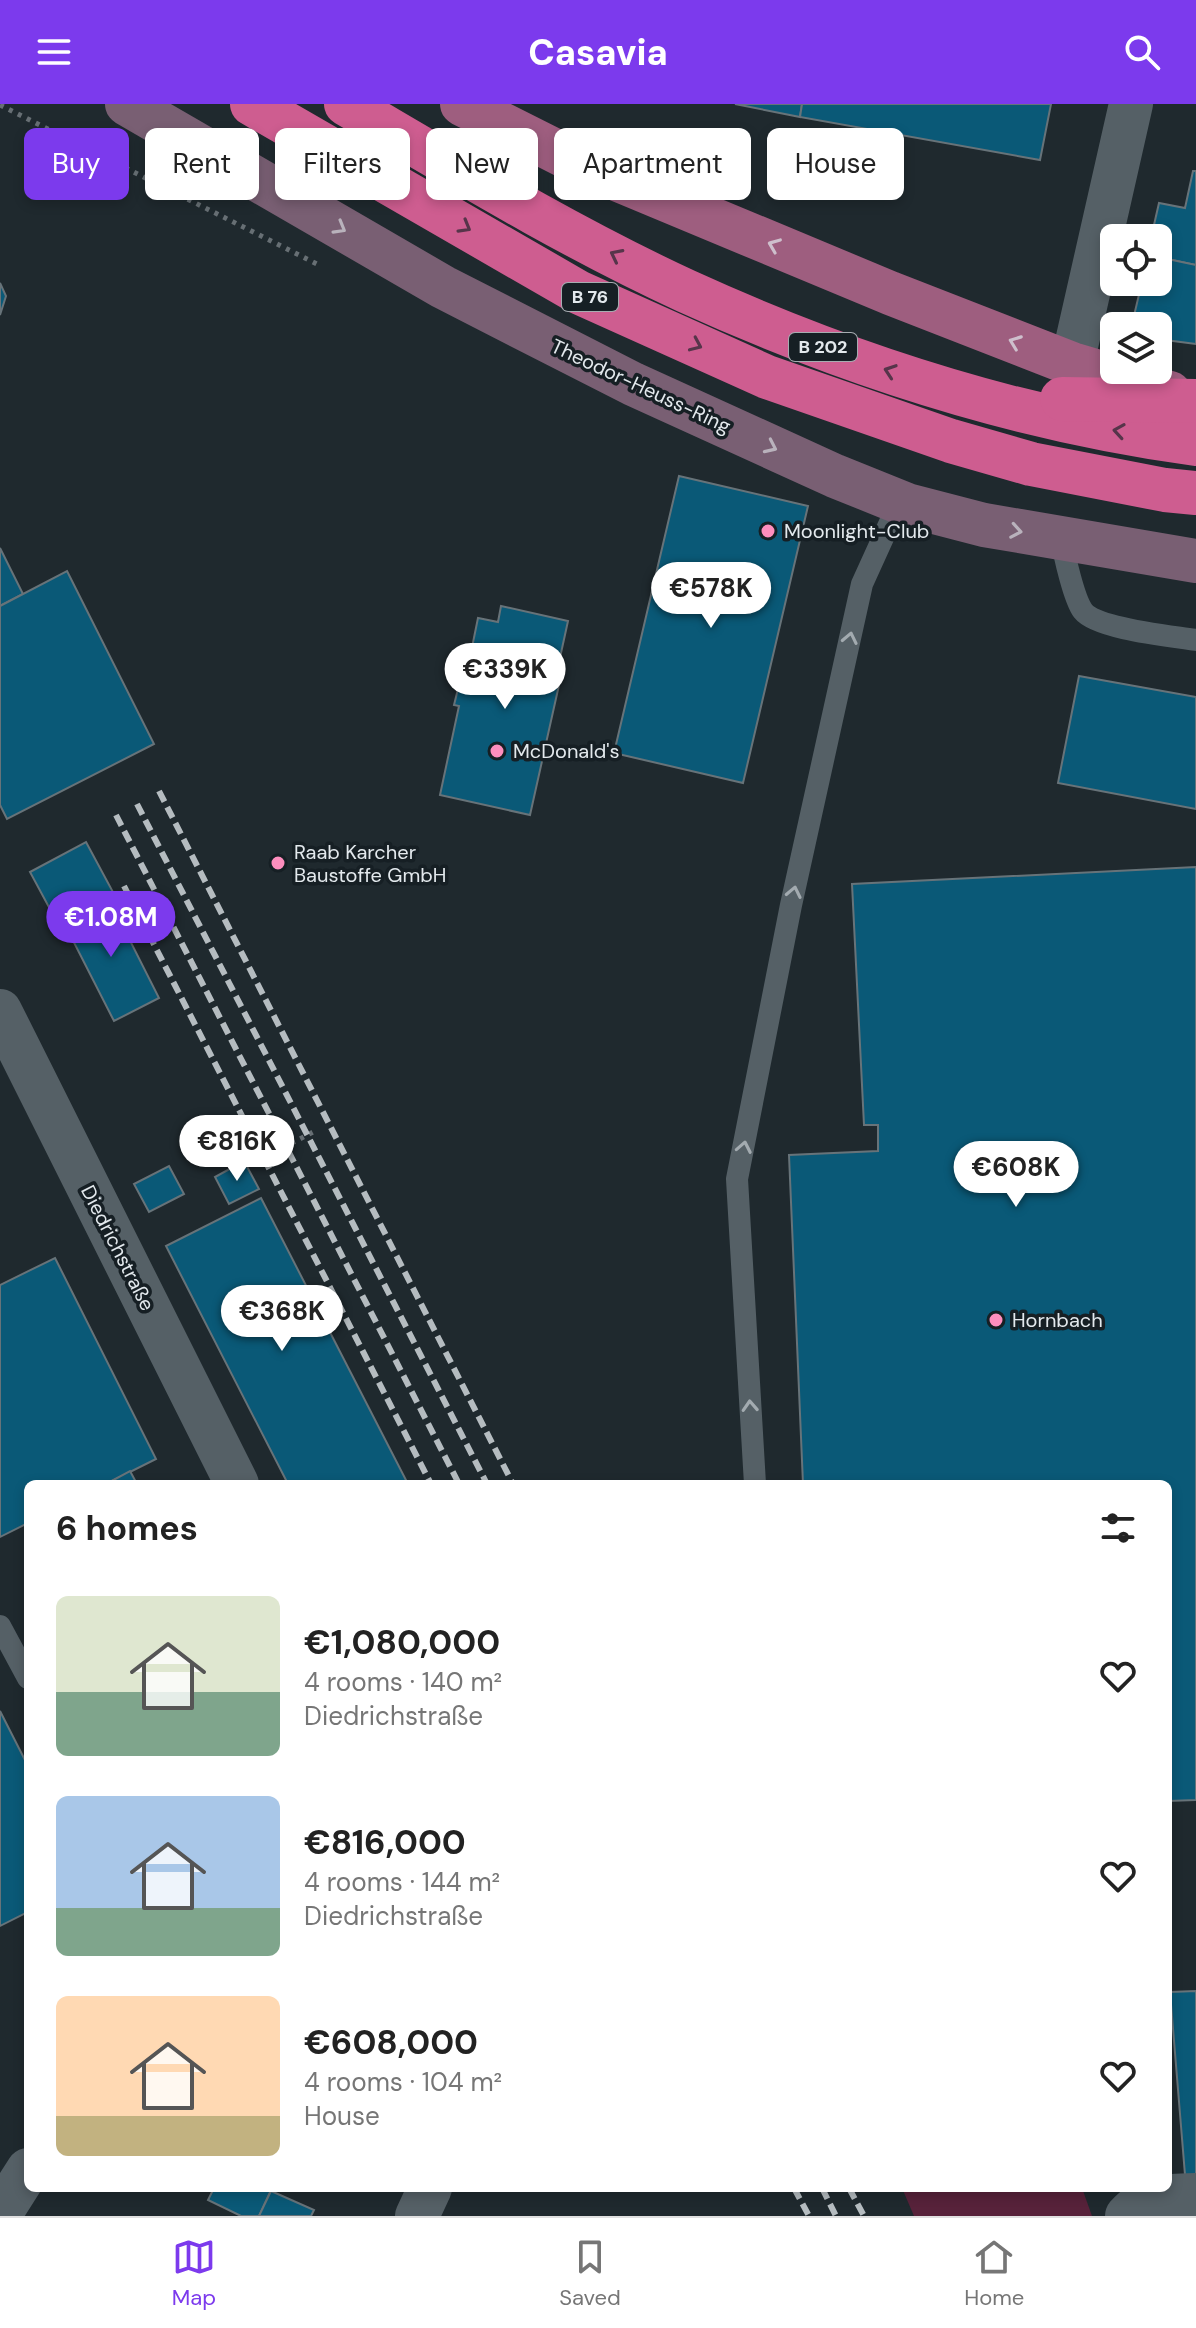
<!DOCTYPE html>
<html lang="en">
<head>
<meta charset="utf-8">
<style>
	body { margin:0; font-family:"DM Sans",sans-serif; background:#f2f2f2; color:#222; height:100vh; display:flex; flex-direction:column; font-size:30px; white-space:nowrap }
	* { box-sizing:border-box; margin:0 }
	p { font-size:26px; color:#767676 }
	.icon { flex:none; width:44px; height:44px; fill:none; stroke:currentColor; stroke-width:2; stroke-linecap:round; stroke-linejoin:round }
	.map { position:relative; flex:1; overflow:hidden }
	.sheet { position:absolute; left:24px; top:1376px; width:1148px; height:712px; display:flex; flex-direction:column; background:#fff; border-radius:12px; box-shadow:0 4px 12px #0003 }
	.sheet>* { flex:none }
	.banner { position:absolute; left:24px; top:24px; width:1148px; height:72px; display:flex; gap:16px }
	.fabs { position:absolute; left:1100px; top:120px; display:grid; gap:16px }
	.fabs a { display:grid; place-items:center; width:72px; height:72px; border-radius:12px; background:#fff; box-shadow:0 4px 12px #0003; font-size:40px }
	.price { position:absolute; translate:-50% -68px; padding:0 18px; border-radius:28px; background:#fff; color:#222; font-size:26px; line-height:52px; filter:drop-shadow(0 2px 4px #0008) }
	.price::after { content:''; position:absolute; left:50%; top:48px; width:24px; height:18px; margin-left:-12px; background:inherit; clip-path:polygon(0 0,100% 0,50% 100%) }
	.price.active { background:#7c3aed; color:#fff }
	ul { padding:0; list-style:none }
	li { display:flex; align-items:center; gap:24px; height:200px; padding:0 32px }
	li span { display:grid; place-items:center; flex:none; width:224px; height:160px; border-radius:12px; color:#555 }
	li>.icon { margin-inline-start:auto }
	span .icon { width:96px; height:96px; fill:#fffc; stroke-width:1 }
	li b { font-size:34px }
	h2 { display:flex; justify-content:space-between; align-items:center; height:96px; padding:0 32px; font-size:34px }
	.pill { padding:0 28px; border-radius:12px; background:#fff; box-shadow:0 4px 12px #0003; font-size:28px; line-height:72px }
	.pill.active { background:#7c3aed; color:#fff }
	header { display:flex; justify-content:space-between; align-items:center; height:104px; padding:0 32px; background:#7c3aed; color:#fff; font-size:36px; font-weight:800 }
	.dock { display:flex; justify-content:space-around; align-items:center; height:112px; border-top:2px solid #e0e0e0; background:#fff; font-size:22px; color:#767676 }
	.dock a { display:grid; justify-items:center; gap:4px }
	.dock .active { color:#7c3aed }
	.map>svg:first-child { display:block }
	.green { fill:#57223a }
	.building { fill:#0a5977; stroke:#677379; stroke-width:2 }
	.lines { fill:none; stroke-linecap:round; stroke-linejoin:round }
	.path { stroke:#676f74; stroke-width:5; stroke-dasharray:4 6; stroke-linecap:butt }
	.lane { stroke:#556066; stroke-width:22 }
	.street { stroke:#556066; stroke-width:44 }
	.secondary { stroke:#795f73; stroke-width:44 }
	.primary { stroke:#9e5e7f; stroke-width:44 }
	.highway { stroke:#ce5d90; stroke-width:44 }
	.rail { stroke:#b5bcc0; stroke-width:6; stroke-dasharray:12 6; stroke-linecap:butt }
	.oneway { stroke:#56354a }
	.oneway2 { stroke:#b9b2bc }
	.oneway3 { stroke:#cebfcc }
	.oneway4 { stroke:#a3abb0 }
	.poi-dot { fill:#fe8ebe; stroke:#161f24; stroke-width:3 }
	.labels { text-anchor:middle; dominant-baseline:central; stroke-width:7; stroke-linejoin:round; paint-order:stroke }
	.shield { fill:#161f24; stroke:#a6acb1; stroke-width:2 }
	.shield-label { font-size:18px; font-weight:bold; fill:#e3e9ed }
	.street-label { font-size:20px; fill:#e3e9ed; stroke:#161f24 }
	.poi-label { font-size:20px; fill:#e3e9ed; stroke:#161f24; text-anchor:start }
</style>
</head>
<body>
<header><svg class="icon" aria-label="menu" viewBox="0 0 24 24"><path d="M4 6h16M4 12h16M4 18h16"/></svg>Casavia<svg class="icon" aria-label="search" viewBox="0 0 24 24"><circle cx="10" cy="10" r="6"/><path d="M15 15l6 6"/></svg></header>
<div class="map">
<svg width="1196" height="2112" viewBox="0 0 1196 2112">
	<rect width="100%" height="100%" fill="#1f292e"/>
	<polygon class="green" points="902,2084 1082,2084 1092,2112 914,2112"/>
	<g class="building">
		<polygon points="735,0 802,0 800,13"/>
		<polygon points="802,0 1051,0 1040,56 800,13"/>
		<polygon points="1193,67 1196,67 1196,161 1158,153 1158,134 1151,134 1159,99 1185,104"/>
		<polygon points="1158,153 1196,161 1196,240 1158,235 1158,222 1132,220 1142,178 1158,178"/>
		<polygon points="0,179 6,192 0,211"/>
		<polygon points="679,372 808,402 743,679 614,649"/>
		<polygon points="0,444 23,490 0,502"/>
		<polygon points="67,467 154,640 7,715 0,701 0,502"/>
		<polygon points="501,502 568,517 554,581 559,581 530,711 440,691 459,602 454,601 461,573 466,573 478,514 498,518"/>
		<polygon points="1079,572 1196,593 1196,705 1058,679"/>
		<polygon points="86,738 114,790 58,820 30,768"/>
		<polygon points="1196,763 1196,1696 1168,1697 1168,1380 803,1380 789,1051 878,1047 878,1021 864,1021 852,780"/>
		<polygon points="108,793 159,894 114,917 63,817"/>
		<polygon points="244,1057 259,1085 229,1100 215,1073"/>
		<polygon points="169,1062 184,1090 149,1108 134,1080"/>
		<polygon points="261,1094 408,1380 288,1380 166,1142"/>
		<polygon points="55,1154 156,1355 106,1380 28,1380 28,1419 0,1433 0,1181"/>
		<polygon points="130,1367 137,1380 106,1380"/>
		<polygon points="0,1607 28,1662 28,1808 0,1822"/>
		<polygon points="1196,1887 1196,2082 1186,2083 1170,1888"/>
		<polygon points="214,2084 272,2084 259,2112 241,2112 208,2096"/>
		<polygon points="271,2087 314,2106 311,2112 259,2112"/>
	</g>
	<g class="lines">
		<g class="path">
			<polyline points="0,1 317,160"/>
			<polyline points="229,1051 244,1051 254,1059 315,1027"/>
		</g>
		<g class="lane">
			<path d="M1062,436c2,15 12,59 21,71 14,18 89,25 113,29"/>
			<polyline points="755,1380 737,1075 791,801 862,480 892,414 907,401"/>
			<polyline points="0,1522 28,1574"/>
		</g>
		<g class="street">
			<polyline points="1072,260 1131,0"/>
			<polyline points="0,907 237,1380"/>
			<polyline points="0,2110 28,2066"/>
			<polyline points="417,2112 430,2084"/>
			<path d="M1127,2112c19,-22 42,-20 69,-21"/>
		</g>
		<polyline class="secondary" points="127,0 443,183 633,280 835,372 907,401 984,421 1196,457"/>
		<polyline class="primary" points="462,0 585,62 890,189 1072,260 1170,289"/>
		<g class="highway">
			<polyline points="252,0 578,188 767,273 951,337 1031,360 1165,386 1196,389"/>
			<path d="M346,0c111,65 223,133 340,187 162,74 333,129 510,153"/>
			<polyline points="1062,295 1196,297"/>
		</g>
		<g class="rail">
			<polyline points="159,687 513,1380"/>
			<polyline points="137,700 487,1380"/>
			<polyline points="116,711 459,1380"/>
			<polyline points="124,782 431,1380"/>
			<polyline points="794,2084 809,2112"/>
			<polyline points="822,2084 836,2112"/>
			<polyline points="849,2084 864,2112"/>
		</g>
	</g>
	<defs><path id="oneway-chevron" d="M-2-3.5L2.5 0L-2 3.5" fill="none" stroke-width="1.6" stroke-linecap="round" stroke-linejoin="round" transform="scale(2)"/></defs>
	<g class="oneway">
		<use href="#oneway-chevron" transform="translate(465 123) rotate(30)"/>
		<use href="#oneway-chevron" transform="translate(616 151) rotate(-153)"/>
		<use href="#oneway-chevron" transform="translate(696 241) rotate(24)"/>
		<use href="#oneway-chevron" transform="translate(890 267) rotate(-161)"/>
		<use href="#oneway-chevron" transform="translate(1119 327) rotate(-171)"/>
	</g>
	<g class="oneway2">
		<use href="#oneway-chevron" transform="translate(340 124) rotate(30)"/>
		<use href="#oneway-chevron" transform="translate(771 343) rotate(25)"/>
		<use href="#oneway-chevron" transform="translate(1016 427) rotate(10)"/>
	</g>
	<g class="oneway3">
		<use href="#oneway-chevron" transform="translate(774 141) rotate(-158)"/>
		<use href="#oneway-chevron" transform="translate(1015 238) rotate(-159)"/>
	</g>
	<g class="oneway4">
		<use href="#oneway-chevron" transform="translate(850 534) rotate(-78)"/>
		<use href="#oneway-chevron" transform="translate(794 788) rotate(-78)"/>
		<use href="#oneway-chevron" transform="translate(744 1043) rotate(-79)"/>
		<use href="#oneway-chevron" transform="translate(750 1302) rotate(-93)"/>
	</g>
	<g class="poi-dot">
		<circle cx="768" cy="427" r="8"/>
		<circle cx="497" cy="647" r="8"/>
		<circle cx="278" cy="759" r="8"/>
		<circle cx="996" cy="1216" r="8"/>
	</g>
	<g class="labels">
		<g class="shield">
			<rect x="562" y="179" width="56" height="28" rx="6"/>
			<rect x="789" y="229" width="68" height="28" rx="6"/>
		</g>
		<g class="shield-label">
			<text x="590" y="193">B 76</text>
			<text x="823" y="243">B 202</text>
		</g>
		<g class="street-label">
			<text transform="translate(641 282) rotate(25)">Theodor-Heuss-Ring</text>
			<text transform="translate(118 1144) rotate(63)">Diedrichstraße</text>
		</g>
		<g class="poi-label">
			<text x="784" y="427">Moonlight-Club</text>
			<text x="513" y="647">McDonald's</text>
			<text x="294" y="748">Raab Karcher<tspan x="294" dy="23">Baustoffe GmbH</tspan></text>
			<text x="1012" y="1216">Hornbach</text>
		</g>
	</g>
</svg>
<div class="fabs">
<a><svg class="icon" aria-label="locate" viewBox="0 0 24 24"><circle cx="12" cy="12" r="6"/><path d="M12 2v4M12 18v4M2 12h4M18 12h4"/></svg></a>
<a><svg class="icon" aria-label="layers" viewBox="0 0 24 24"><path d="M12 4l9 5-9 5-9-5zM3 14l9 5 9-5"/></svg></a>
</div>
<b class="price" style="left:711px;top:526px">€578K</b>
<b class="price" style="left:505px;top:607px">€339K</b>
<b class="price active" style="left:111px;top:855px">€1.08M</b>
<b class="price" style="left:237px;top:1079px">€816K</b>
<b class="price" style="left:1016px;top:1105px">€608K</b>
<b class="price" style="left:282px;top:1249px">€368K</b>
<div class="banner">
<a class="pill active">Buy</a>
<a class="pill">Rent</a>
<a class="pill">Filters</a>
<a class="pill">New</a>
<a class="pill">Apartment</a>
<a class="pill">House</a>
</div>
<section class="sheet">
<h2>6 homes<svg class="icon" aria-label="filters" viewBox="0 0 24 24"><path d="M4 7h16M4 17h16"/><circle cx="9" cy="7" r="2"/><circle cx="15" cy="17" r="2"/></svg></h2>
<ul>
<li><span style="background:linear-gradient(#dfe7d0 60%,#7fa58c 0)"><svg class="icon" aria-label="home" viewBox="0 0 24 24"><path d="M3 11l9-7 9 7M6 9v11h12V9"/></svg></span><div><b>€1,080,000</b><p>4 rooms · 140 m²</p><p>Diedrichstraße</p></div><svg class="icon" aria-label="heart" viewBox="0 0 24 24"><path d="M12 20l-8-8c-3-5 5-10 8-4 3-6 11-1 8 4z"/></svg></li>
<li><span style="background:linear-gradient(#a9c7e8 70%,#7fa58c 0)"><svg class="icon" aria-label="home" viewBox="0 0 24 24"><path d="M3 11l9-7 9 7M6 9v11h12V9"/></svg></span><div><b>€816,000</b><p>4 rooms · 144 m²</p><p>Diedrichstraße</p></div><svg class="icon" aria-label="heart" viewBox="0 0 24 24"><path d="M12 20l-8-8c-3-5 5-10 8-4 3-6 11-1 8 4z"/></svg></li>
<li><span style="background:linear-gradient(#ffd9b3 75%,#c2b280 0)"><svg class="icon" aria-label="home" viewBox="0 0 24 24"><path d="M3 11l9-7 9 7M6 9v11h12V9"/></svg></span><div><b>€608,000</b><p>4 rooms · 104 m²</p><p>House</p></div><svg class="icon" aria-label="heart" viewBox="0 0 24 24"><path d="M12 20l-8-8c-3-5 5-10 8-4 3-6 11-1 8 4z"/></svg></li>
</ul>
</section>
</div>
<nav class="dock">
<a class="active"><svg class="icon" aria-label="map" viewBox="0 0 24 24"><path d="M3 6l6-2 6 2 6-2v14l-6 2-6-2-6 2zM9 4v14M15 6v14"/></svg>Map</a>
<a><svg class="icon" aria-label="saved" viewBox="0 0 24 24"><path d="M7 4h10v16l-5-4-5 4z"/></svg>Saved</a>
<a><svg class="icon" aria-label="home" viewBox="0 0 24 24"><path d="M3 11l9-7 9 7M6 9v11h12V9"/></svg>Home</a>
</nav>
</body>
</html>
